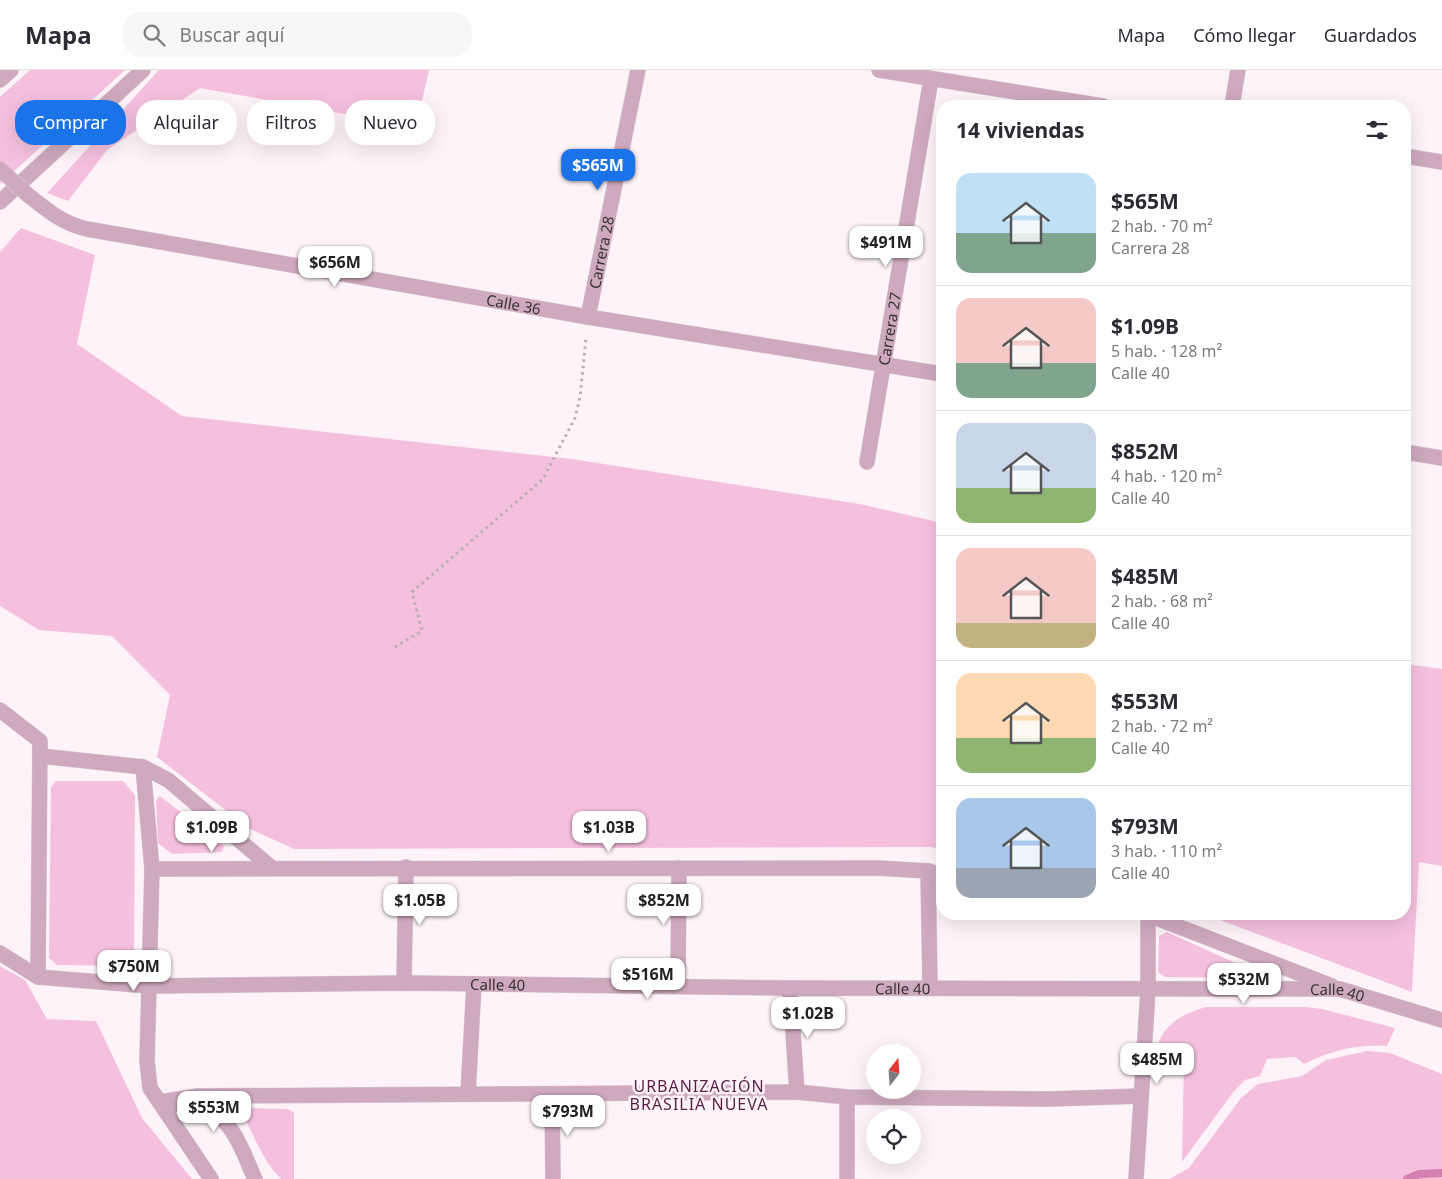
<!DOCTYPE html>
<html lang="es">
<head>
<meta charset="utf-8">
<style>
	body { margin:0; font-family:"Noto Sans",sans-serif; background:#f7f7f7; color:#2b2b33; height:100vh; display:flex; flex-direction:column; font-size:19px; white-space:nowrap }
	* { box-sizing:border-box; margin:0 }
	p { font-size:16px; color:#7c7c81 }
	.icon { flex:none; width:28px; height:28px; fill:none; stroke:currentColor; stroke-width:2; stroke-linecap:round; stroke-linejoin:round }
	.map { position:relative; flex:1; overflow:hidden }
	.side { position:absolute; left:936px; top:30px; width:475px; height:820px; display:flex; flex-direction:column; background:#fff; border-radius:20px; box-shadow:0 5px 20px #0002 }
	.side>* { flex:none }
	.guide { position:absolute; left:15px; top:30px; width:475px; height:45px; display:flex; gap:10px }
	.needle { width:32px; rotate:17deg }
	.controls { position:absolute; left:866px; top:974px; display:grid; gap:10px }
	.controls a { display:grid; place-items:center; width:55px; height:55px; border-radius:50%; background:#fff; box-shadow:0 5px 20px #0002; font-size:25px }
	.price { position:absolute; translate:-50% -42px; padding:0 11px; border-radius:10px; background:#fff; color:#222; font-size:16px; line-height:32px; filter:drop-shadow(0 1px 2px #0008) }
	.price::after { content:''; position:absolute; left:50%; top:30px; width:15px; height:11px; margin-left:-8px; background:inherit; clip-path:polygon(0 0,100% 0,50% 100%) }
	.price.active { background:#1a73e8; color:#fff }
	ul { padding:0; list-style:none }
	li { display:flex; align-items:center; gap:15px; height:125px; padding:0 20px }
	li+li { border-top:1px solid #e1e1e2 }
	li span { display:grid; place-items:center; flex:none; width:140px; height:100px; border-radius:15px; color:#555 }
	li>.icon { margin-inline-start:auto }
	span .icon { width:60px; height:60px; fill:#fffc; stroke-width:1 }
	li b { font-size:21px }
	h2 { display:flex; justify-content:space-between; align-items:center; height:60px; padding:0 20px; font-size:21px }
	.tag { padding:0 18px; border-radius:20px; background:#fff; box-shadow:0 5px 20px #0002; font-size:18px; line-height:45px }
	.tag.active { background:#1a73e8; color:#fff }
	header { display:flex; align-items:center; gap:30px; box-sizing:border-box; height:70px; padding:0 25px; background:#fff; border-bottom:1px solid #e1e1e2 }
	header strong { font-size:24px }
	nav { display:flex; gap:28px; margin-inline-start:auto; font-size:18px }
	.search { width:350px; height:45px; background:#f7f7f7; display:flex; align-items:center; gap:12px; box-sizing:border-box; padding:0 18px; border-radius:20px; color:#7c7c81; font-size:19px }
	.map>svg:first-child { display:block }
	.green { fill:#f5c0de }
	.lines { fill:none; stroke-linecap:round; stroke-linejoin:round }
	.stream { stroke:#d380b1; stroke-width:8 }
	.minor-casing { stroke:#dad0d6; stroke-width:16 }
	.path { stroke:#b8afb4; stroke-width:3; stroke-dasharray:2.5 4; stroke-linecap:butt }
	.minor { stroke:#cfa9be; stroke-width:15 }
	.minor-bridge-casing { stroke:#dad0d6; stroke-width:16; stroke-linecap:butt }
	.minor-bridge { stroke:#cfa9be; stroke-width:15 }
	.labels { text-anchor:middle; dominant-baseline:central; stroke-width:5; stroke-linejoin:round; paint-order:stroke }
	.street-label { font-size:15px; fill:#373335; stroke:#fef3f9 }
	.neighbourhood-label { font-size:16px; letter-spacing:1px; fill:#5a1f45; stroke:#fef3f9 }
</style>
</head>
<body>
<header>
<strong>Mapa</strong>
<div class="search"><svg class="icon" aria-label="search" viewBox="0 0 24 24"><circle cx="10" cy="10" r="6"/><path d="M15 15l6 6"/></svg>Buscar aquí</div>
<nav><a>Mapa</a><a>Cómo llegar</a><a>Guardados</a></nav>
</header>
<div class="map">
<svg width="1442" height="1109" viewBox="0 0 1442 1109">
	<rect width="100%" height="100%" fill="#fef3f9"/>
	<g class="green">
		<polygon points="30,0 125,0 0,114 0,27"/>
		<polygon points="159,0 429,0 416,57 200,18 107,80 68,131 47,123"/>
		<polygon points="21,158 95,185 77,274 182,346 572,389 860,434 942,453 942,780 931,777 294,779 250,759 157,687 170,625 112,566 39,560 0,536 0,182"/>
		<polygon points="1405,594 1442,599 1442,796 1419,792 1412,922 1204,844 1405,844"/>
		<polygon points="56,711 123,711 135,725 134,888 128,896 57,895 49,888 51,717"/>
		<polygon points="160,726 224,776 222,782 172,784 158,773 156,730"/>
		<polygon points="1167,862 1251,900 1250,908 1165,907 1158,902 1159,866"/>
		<polygon points="0,896 25,910 47,949 96,951 142,1048 192,1109 0,1109"/>
		<path d="M1206,937h101l15,2 73,19 -8,18c-31,-2 -55,4 -83,18l-9,-7 -28,2 -7,17 -15,4 -11,11 -52,71 2,-106 -28,-1c3,-29 25,-41 50,-48z"/>
		<polygon points="1367,981 1390,983 1442,1004 1442,1109 1169,1109 1189,1098 1241,1028 1258,1014 1302,1006 1326,990"/>
		<path d="M245,1038l43,1 6,4v66h-13c-18,-18 -28,-45 -40,-68z"/>
	</g>
	<g class="lines">
		<polyline class="stream" points="1407,1109 1419,1104 1442,1103"/>
		<g class="minor-casing">
			<g id="minor">
				<polyline points="879,0 1103,36"/>
				<polyline points="0,10 11,0"/>
				<polyline points="1232,36 1238,0"/>
				<polyline points="1405,86 1442,92"/>
				<path id="s1" d="M28,125c19,15 35,29 59,34l501,88 354,57"/>
				<polyline points="0,132 143,0"/>
				<path id="s2" d="M588,247l50,-247"/>
				<polyline points="1405,382 1442,388"/>
				<path id="s3" d="M867,392l64,-383"/>
				<polyline points="0,640 40,671 38,907"/>
				<polyline points="40,686 143,697 168,710 272,798"/>
				<polyline points="143,697 152,799 147,991 150,1018 211,1109"/>
				<polyline points="152,799 878,798 928,801 942,805"/>
				<polyline points="928,801 930,917"/>
				<polyline points="1146,844 1332,916"/>
				<path id="s4" d="M0,883l38,24 112,9 254,-3 386,5 550,1 102,31"/>
				<polyline points="404,913 406,797"/>
				<polyline points="678,915 679,798"/>
				<polyline points="790,918 797,1022"/>
				<polyline points="468,1024 474,914"/>
				<polyline points="552,1025 553,1109"/>
				<polyline points="160,1032 198,1026 797,1022 847,1027 1050,1029 1141,1026"/>
				<path d="M174,1034c10,2 22,1 31,5 29,10 38,44 50,70"/>
				<polyline points="847,1109 847,1027"/>
				<polyline points="1136,1109 1148,920 1148,844"/>
			</g>
		</g>
		<polyline class="path" points="395,577 422,561 412,522 543,409 575,348 580,327 586,268"/>
		<use href="#minor" class="minor"/>
		<g class="minor-bridge-casing">
			<polyline id="minor-bridge" points="0,99 28,125"/>
		</g>
		<use href="#minor-bridge" class="minor-bridge"/>
	</g>
	<g class="labels">
		<g class="street-label">
			<text stroke="none"><textPath href="#s2" startOffset="66">Carrera 28</textPath></text>
			<text stroke="none"><textPath href="#s1" startOffset="502">Calle 36</textPath></text>
			<text stroke="none"><textPath href="#s3" startOffset="135">Carrera 27</textPath></text>
			<text stroke="none"><textPath href="#s4" startOffset="505">Calle 40</textPath></text>
			<text stroke="none"><textPath href="#s4" startOffset="910">Calle 40</textPath></text>
			<text stroke="none"><textPath href="#s4" startOffset="1345">Calle 40</textPath></text>
		</g>
		<g class="neighbourhood-label">
			<text x="699" y="1016">URBANIZACIÓN<tspan x="699" dy="18">BRASILIA NUEVA</tspan></text>
		</g>
	</g>
</svg>
<div class="controls">
<a><svg class="needle" viewBox="-14 -14 28 28"><path d="M0-13l5 13h-10z" fill="#e53935"/><path d="M0 13l5-13h-10z" fill="#7c7c81"/></svg></a>
<a><svg class="icon" aria-label="locate" viewBox="0 0 24 24"><circle cx="12" cy="12" r="6"/><path d="M12 2v4M12 18v4M2 12h4M18 12h4"/></svg></a>
</div>
<b class="price active" style="left:598px;top:121px">$565M</b>
<b class="price" style="left:886px;top:198px">$491M</b>
<b class="price" style="left:335px;top:218px">$656M</b>
<b class="price" style="left:212px;top:783px">$1.09B</b>
<b class="price" style="left:609px;top:783px">$1.03B</b>
<b class="price" style="left:420px;top:856px">$1.05B</b>
<b class="price" style="left:664px;top:856px">$852M</b>
<b class="price" style="left:134px;top:922px">$750M</b>
<b class="price" style="left:648px;top:930px">$516M</b>
<b class="price" style="left:1244px;top:935px">$532M</b>
<b class="price" style="left:808px;top:969px">$1.02B</b>
<b class="price" style="left:1157px;top:1015px">$485M</b>
<b class="price" style="left:214px;top:1063px">$553M</b>
<b class="price" style="left:568px;top:1067px">$793M</b>
<div class="guide">
<a class="tag active">Comprar</a>
<a class="tag">Alquilar</a>
<a class="tag">Filtros</a>
<a class="tag">Nuevo</a>
</div>
<section class="side">
<h2>14 viviendas<svg class="icon" aria-label="filters" viewBox="0 0 24 24"><path d="M4 7h16M4 17h16"/><circle cx="9" cy="7" r="2"/><circle cx="15" cy="17" r="2"/></svg></h2>
<ul>
<li><span style="background:linear-gradient(#bfe0f5 60%,#7fa58c 0)"><svg class="icon" aria-label="home" viewBox="0 0 24 24"><path d="M3 11l9-7 9 7M6 9v11h12V9"/></svg></span><div><b>$565M</b><p>2 hab. · 70 m²</p><p>Carrera 28</p></div></li>
<li><span style="background:linear-gradient(#f6c9c9 65%,#7fa58c 0)"><svg class="icon" aria-label="home" viewBox="0 0 24 24"><path d="M3 11l9-7 9 7M6 9v11h12V9"/></svg></span><div><b>$1.09B</b><p>5 hab. · 128 m²</p><p>Calle 40</p></div></li>
<li><span style="background:linear-gradient(#c9d6e8 65%,#8fb573 0)"><svg class="icon" aria-label="home" viewBox="0 0 24 24"><path d="M3 11l9-7 9 7M6 9v11h12V9"/></svg></span><div><b>$852M</b><p>4 hab. · 120 m²</p><p>Calle 40</p></div></li>
<li><span style="background:linear-gradient(#f6c9c9 75%,#c2b280 0)"><svg class="icon" aria-label="home" viewBox="0 0 24 24"><path d="M3 11l9-7 9 7M6 9v11h12V9"/></svg></span><div><b>$485M</b><p>2 hab. · 68 m²</p><p>Calle 40</p></div></li>
<li><span style="background:linear-gradient(#ffd9b3 65%,#8fb573 0)"><svg class="icon" aria-label="home" viewBox="0 0 24 24"><path d="M3 11l9-7 9 7M6 9v11h12V9"/></svg></span><div><b>$553M</b><p>2 hab. · 72 m²</p><p>Calle 40</p></div></li>
<li><span style="background:linear-gradient(#a9c7e8 70%,#9aa5b1 0)"><svg class="icon" aria-label="home" viewBox="0 0 24 24"><path d="M3 11l9-7 9 7M6 9v11h12V9"/></svg></span><div><b>$793M</b><p>3 hab. · 110 m²</p><p>Calle 40</p></div></li>
</ul>
</section>
</div>
</body>
</html>
